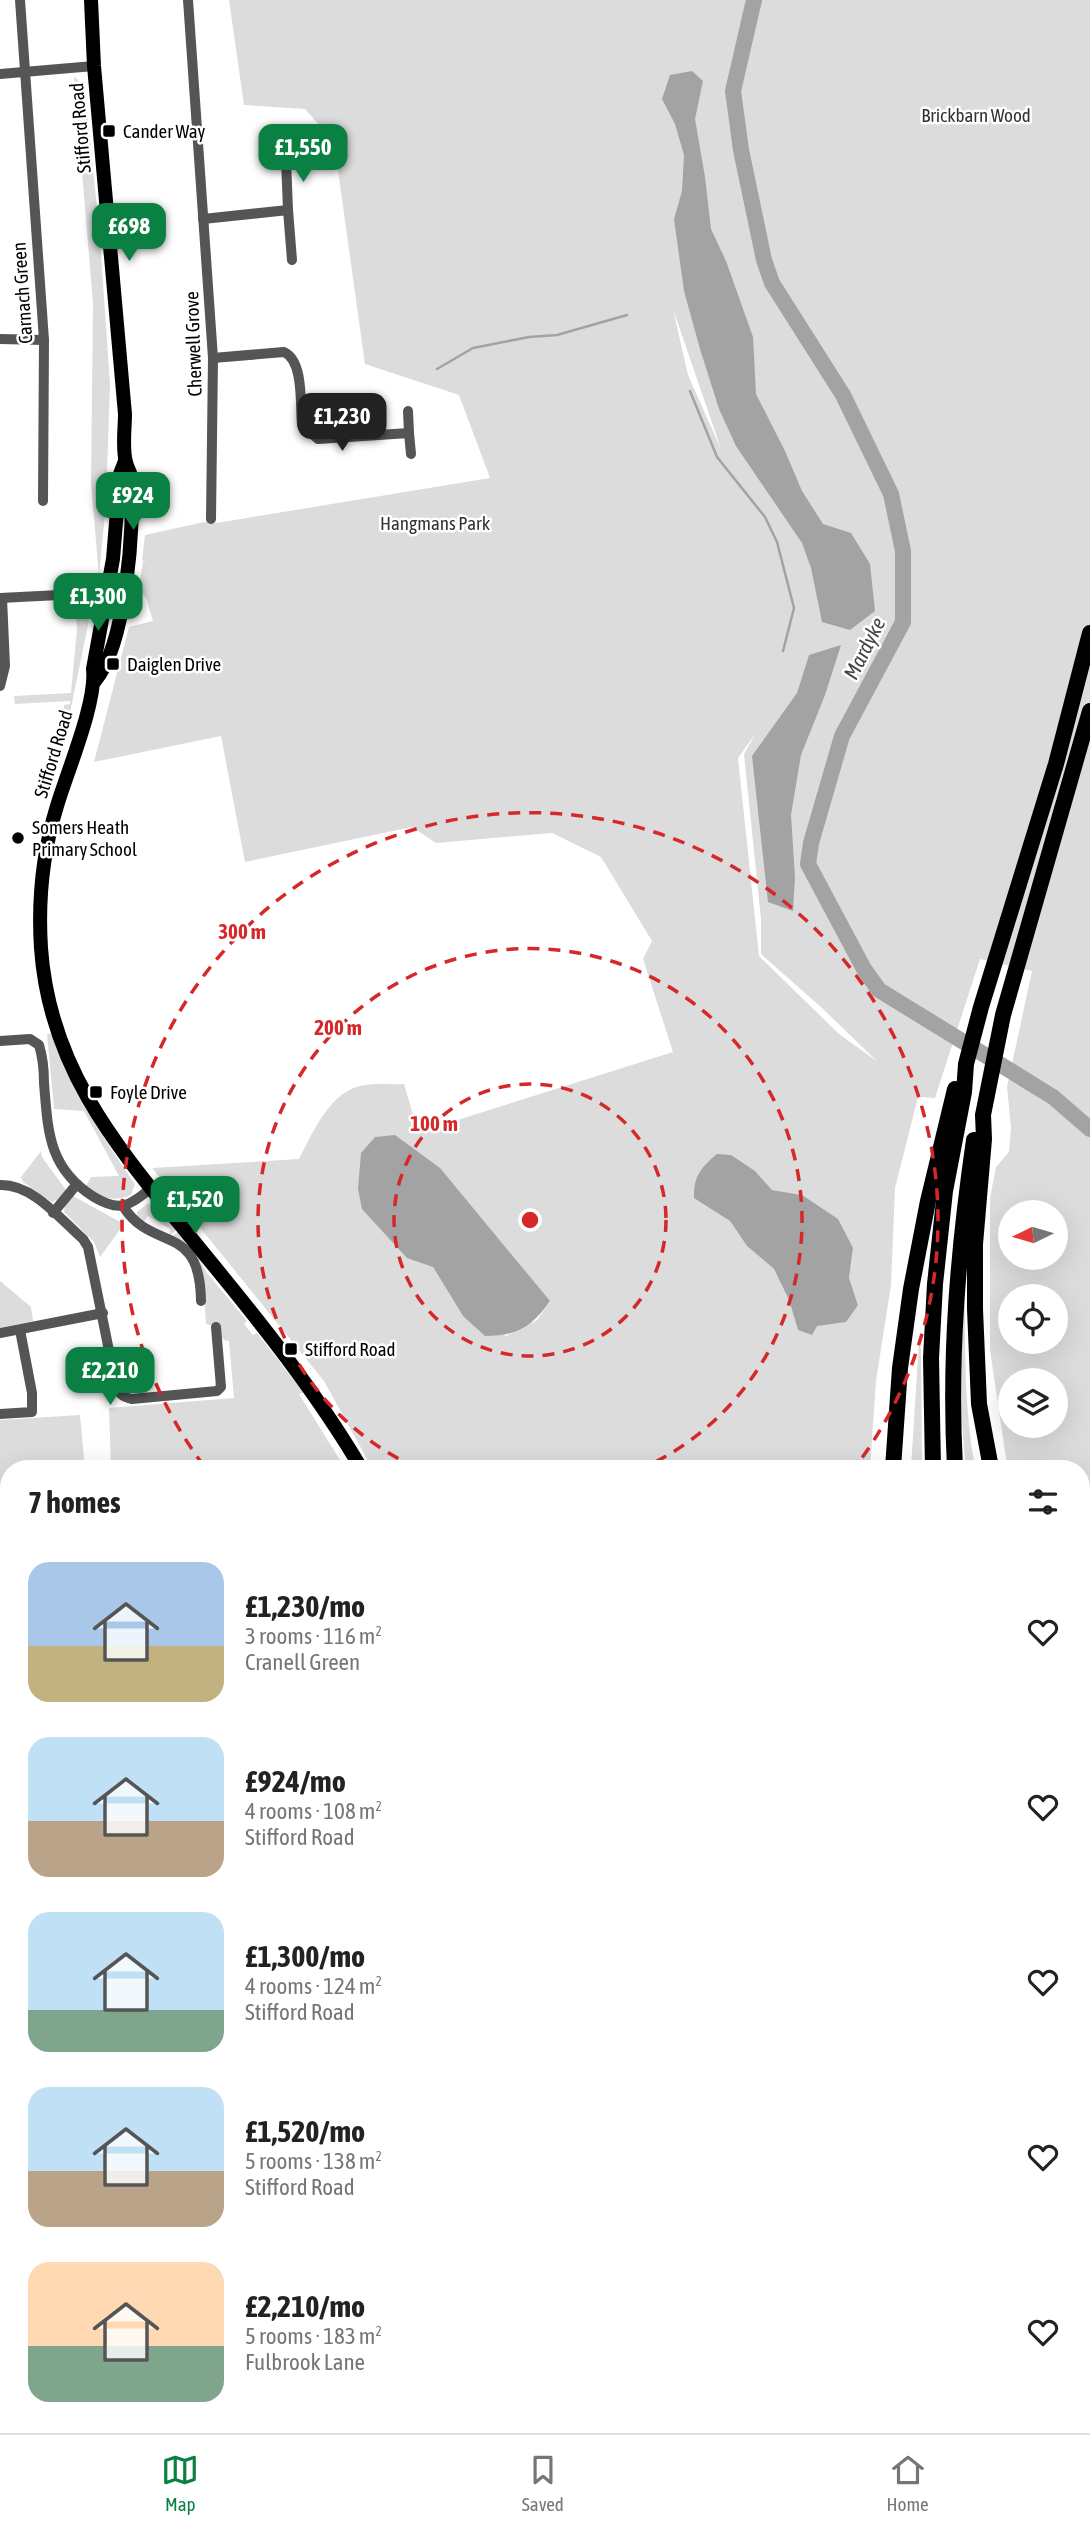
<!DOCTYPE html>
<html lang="en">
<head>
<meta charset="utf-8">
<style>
	body { margin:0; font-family:"Asap Condensed",sans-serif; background:#f2f2f2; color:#222; height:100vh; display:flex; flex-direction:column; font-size:26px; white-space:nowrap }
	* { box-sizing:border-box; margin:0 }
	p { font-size:23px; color:#767676 }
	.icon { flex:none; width:38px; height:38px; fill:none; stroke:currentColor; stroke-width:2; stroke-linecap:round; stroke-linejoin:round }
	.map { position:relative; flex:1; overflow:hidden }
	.details { position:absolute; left:0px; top:1460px; width:1090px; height:975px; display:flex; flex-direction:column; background:#fff; border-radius:28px 28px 0 0; box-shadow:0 7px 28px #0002 }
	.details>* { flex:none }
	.needle { width:46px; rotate:265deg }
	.tools { position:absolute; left:998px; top:1200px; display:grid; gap:14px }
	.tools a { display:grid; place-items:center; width:70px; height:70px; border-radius:50%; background:#fff; box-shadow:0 7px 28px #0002; font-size:35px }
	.price { position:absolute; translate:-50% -60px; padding:0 16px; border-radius:14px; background:#0b8043; color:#fff; font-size:23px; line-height:46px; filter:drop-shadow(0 2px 4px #0008) }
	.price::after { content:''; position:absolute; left:50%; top:42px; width:21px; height:16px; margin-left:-10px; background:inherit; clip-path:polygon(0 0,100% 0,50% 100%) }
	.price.current { background:#222; color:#fff }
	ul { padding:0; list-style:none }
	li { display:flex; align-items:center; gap:21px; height:175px; padding:0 28px }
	li span { display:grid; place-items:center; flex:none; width:196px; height:140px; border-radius:21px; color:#555 }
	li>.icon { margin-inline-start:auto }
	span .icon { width:84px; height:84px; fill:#fffc; stroke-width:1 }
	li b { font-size:30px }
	h2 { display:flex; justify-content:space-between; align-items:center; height:84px; padding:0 28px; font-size:30px }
	.menu { display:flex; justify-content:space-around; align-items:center; height:98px; border-top:2px solid #e0e0e0; background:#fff; font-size:19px; color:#767676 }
	.menu a { display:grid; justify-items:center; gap:4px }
	.menu .current { color:#0b8043 }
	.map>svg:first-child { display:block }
	.green { fill:#dcdcdc; fill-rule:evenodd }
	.water { fill:#a3a3a3 }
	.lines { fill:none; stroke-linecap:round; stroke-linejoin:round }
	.stream { stroke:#a3a3a3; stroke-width:2.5 }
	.river { stroke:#a3a3a3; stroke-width:16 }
	.minor { stroke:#555; stroke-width:10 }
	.major { stroke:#000; stroke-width:14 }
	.highway { stroke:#000; stroke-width:16 }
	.ring { fill:none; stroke:#d62828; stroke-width:3.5; stroke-dasharray:12 9 }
	.poi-dot { fill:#000; stroke:#fff; stroke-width:2.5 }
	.labels { text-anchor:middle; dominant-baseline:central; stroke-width:5; stroke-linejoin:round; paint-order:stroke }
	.park-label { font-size:19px; fill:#333; stroke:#fff }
	.street-label { font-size:19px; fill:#000; stroke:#fff }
	.poi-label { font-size:19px; fill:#000; stroke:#fff; text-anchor:start }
	.water-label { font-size:21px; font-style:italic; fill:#444; stroke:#fff }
	.centre { fill:#d62828; stroke:#fff; stroke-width:3.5 }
	.ring-label { font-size:21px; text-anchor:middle; font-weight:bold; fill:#d62828; stroke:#fff; stroke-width:5; stroke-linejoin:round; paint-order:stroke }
</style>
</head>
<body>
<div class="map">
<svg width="1090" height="2433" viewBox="0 0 1090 2433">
	<rect width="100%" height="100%" fill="#fff"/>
	<g class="green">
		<path d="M229,0h861v1552l-8,-6v-78h-74l-1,-3 -17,-115v-152l6,-31 13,-15 2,-25 -4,-40 25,-116 -52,-12 -45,139 -17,-1 -23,91 -4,97 -15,96 -6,87h-498l-48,-87 -172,-213 147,-9c14,-27 32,-70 66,-74 13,-2 26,0 39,-1l13,44h15l241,-76 -30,-93 9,-18 -51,-84 -49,-24 -116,10 -24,-16 -167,35 -24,-126 -127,26 35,-135 24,-6 -7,-23 -8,-9 5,-27 3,-2 -4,1 3,-26 59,-13 12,1 274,-45 -31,-83 -94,-31 -31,-222 -29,-33 -61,-4zM673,309l47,137v1l-32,-72zM756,733l-12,21 17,165v35l61,54 56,54 -39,-28 -80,-78 -21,-198zM755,1171l17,19 30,5 51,53 -4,30 9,27 -41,21 -19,4 -9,-30 -15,-31 -27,-23 -17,-25 -22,-16zM1010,1213h45v45h-45zM433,1267l117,35 -13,18 -31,16 -43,-20zM1010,1297h45v45h-45zM1010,1381h45v45h-45z"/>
		<polygon points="74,76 85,88 100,239 110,384 106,503 99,576 91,483 93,303"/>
		<polygon points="75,607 86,613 89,620 65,737 64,705 70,704 70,701 15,704 14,696 71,693 77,629"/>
		<path d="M53,1033c19,55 48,103 82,151l-4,11c-18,8 -30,2 -45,-9l5,-9 28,-1 -35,-65 -30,-2 -7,-75z"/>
		<polygon points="41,1151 42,1157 66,1190 58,1199 52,1202 23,1182 21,1177"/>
		<polygon points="73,1196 124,1224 100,1257 94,1242 64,1212 65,1205"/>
		<polygon points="147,1204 157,1205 178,1229 169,1236 170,1229 148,1216 144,1222 137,1216 137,1212"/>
		<polygon points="179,1231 190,1244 207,1273 247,1321 244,1324 253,1335 257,1333 304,1393 299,1394 345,1468 111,1468 109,1408 234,1398 229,1341 224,1340 220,1336 219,1327 206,1324 204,1294 197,1261 171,1237"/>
		<polygon points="0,1281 31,1307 33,1321 0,1328"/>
		<path d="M965,1288c0,61 -1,120 10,180h-9c-7,-59 -5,-121 -1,-180z"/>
		<polygon points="919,1341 921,1350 922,1468 911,1468"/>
		<polygon points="80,1415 85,1468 9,1468 9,1830 0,1832 0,1420"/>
		<polygon points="1082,1582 1090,1590 1090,1652 1082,1654"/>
		<polygon points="1090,1699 1090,1822 1082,1830 1082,1700"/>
		<polygon points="1090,1852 1090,1939 1082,1918 1082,1859"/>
		<polygon points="9,1902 9,2426 42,2426 43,2433 0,2433 0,1903"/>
		<polygon points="1082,2012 1090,2027 1090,2056 1082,2045"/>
		<polygon points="1082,2080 1090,2090 1090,2340 1082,2338"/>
		<polygon points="46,2426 330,2426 334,2433 47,2433"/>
		<polygon points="335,2426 376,2426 373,2433 338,2433"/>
	</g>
	<g class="water">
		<polygon points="692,71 703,81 695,119 705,177 711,229 726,261 753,337 756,394 785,451 802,491 823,524 851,533 870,564 875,611 850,630 822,622 811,568 802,543 736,446 719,409 700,349 684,291 674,219 682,191 684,155 675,124 662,99 670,75"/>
		<polygon points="841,645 825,695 801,755 791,815 795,878 793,911 768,902 752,756 797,693 809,655"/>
		<path d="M395,1135l45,33 110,133c-18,26 -33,35 -65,35l-22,-20 -30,-49 -26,-9 -45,-49 -4,-20 3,-36 14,-16z"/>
		<path d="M717,1154l14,1 24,16 17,19 30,5 36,24 15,29 -4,30 9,27 -12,17 -29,4 -5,9 -14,-5 -9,-30 -15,-31 -27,-23 -17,-25 -36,-23c-1,-21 7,-31 23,-44z"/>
	</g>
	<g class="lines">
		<g class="stream">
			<polyline points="437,369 473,348 529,337 557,335 627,315"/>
			<polyline points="690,391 717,457 765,517 777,542 794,608 783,651"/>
		</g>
		<polyline class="river" points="754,0 733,91 741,150 764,260 772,283 843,395 891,494 903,551 903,622 842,736 811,843 808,864 864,969 879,990 1053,1097 1090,1129"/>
		<g class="minor">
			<polyline points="20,0 44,340 43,501"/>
			<polyline points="188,0 213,358 211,519"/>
			<polyline points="0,74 94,66"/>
			<polyline points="286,160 288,210"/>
			<polyline points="203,219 288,210 292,260"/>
			<polyline points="0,339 44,340"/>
			<path d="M213,358l71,-6c20,9 16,52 18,73l16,14 91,-6 2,21"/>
			<polyline points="408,411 409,433"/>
			<polyline points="0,598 79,594 123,596"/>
			<polyline points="0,686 5,666 2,598"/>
			<path d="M0,1041l30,-2 9,6c4,13 5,25 5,38 4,48 4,85 50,114 25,15 35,10 57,-9"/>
			<path d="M0,1185c33,-1 60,34 83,54l5,8 28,138c3,9 6,12 16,14l85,-8 4,-4 -5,-60"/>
			<path d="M123,1206c29,47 77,15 78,95"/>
			<polyline points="53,1213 77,1184"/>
			<polyline points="0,1333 103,1313"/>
			<polyline points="0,1414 32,1412 32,1393 20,1330"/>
			<polyline points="457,2426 465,2433"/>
			<polyline points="619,2426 620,2433"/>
			<polyline points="706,2426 707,2433"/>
			<polyline points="802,2426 804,2433"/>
			<polyline points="405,2433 409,2426"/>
			<polyline points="560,2433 575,2426"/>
		</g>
		<g class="major">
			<path d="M91,0l3,66 31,348c0,15 -3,34 1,48 1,6 5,10 5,16 4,47 -5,167 -36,203"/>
			<path d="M125,461l-5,13 -7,85 -20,110c4,33 -26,103 -36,137 -14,45 -19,95 -16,142 9,130 87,211 164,307 56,68 111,137 156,213"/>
			<polyline points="384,2433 387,2426"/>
		</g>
		<g class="highway">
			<polyline points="893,1468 900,1368 911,1289 928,1201 955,1089"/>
			<polyline points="933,1468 931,1358 935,1284 945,1191 964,1092 966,1064 981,1007 1056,764 1090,633"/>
			<path d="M955,1468c-6,-112 3,-217 19,-328"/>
			<polyline points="991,1468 979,1404 975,1309 975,1244 984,1139 983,1115 1003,1015 1090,711"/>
			<polyline points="1082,1567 1090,1574"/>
			<polyline points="1082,1668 1090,1667"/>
			<polyline points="1082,1689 1090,1688"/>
			<polyline points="1082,1845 1090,1839"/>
			<polyline points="0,1848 9,1846"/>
			<polyline points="0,1859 9,1858"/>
			<polyline points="0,1881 9,1880"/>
			<polyline points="1082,1945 1090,1962"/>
			<polyline points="1082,1991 1090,2007"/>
			<polyline points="1082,2062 1090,2073"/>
		</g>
	</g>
	<g class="ring">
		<circle cx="530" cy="1220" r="136"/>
		<path d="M417 1468A272 272 0 1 1 643 1468"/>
		<path d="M204 1466A408 408 0 1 1 856 1466"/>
	</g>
	<g class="poi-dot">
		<rect x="102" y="124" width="14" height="14" rx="3.5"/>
		<rect x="106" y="657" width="14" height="14" rx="3.5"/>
		<circle cx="18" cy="838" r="7"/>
		<rect x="89" y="1085" width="14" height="14" rx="3.5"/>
		<rect x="284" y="1342" width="14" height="14" rx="3.5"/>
	</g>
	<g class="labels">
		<g class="park-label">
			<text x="976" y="115">Brickbarn Wood</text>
			<text x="435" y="523">Hangmans Park</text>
		</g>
		<g class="street-label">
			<text transform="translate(80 128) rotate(-95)">Stifford Road</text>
			<text transform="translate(22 293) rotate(-94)">Carnach Green</text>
			<text transform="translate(193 344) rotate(-92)">Cherwell Grove</text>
			<text transform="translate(53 754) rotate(-73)">Stifford Road</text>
		</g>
		<g class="poi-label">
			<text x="123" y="131">Cander Way</text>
			<text x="127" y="664">Daiglen Drive</text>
			<text x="32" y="827">Somers Heath<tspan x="32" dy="22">Primary School</tspan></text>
			<text x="110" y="1092">Foyle Drive</text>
			<text x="305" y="1349">Stifford Road</text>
		</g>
		<g class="water-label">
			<text transform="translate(864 648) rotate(-63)">Mardyke</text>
		</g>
	</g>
	<circle cx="530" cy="1220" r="10" class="centre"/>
	<g class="ring-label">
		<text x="242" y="939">300 m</text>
		<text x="338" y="1035">200 m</text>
		<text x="434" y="1131">100 m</text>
	</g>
</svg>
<div class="tools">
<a><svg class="needle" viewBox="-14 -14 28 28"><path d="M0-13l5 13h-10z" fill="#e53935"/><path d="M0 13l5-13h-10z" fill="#767676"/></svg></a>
<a><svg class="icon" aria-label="locate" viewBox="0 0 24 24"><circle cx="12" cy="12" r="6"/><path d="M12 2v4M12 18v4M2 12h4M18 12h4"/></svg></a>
<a><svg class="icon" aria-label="layers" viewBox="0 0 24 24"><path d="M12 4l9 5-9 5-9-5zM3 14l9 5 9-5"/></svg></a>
</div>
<b class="price" style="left:303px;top:184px">£1,550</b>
<b class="price" style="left:129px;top:263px">£698</b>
<b class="price current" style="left:342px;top:453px">£1,230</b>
<b class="price" style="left:133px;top:532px">£924</b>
<b class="price" style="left:98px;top:633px">£1,300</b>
<b class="price" style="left:195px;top:1236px">£1,520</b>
<b class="price" style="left:110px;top:1407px">£2,210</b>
<section class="details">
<h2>7 homes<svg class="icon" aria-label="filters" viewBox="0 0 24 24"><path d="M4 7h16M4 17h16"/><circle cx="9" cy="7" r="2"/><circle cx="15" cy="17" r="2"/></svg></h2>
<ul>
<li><span style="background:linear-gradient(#a9c7e8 60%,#c2b280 0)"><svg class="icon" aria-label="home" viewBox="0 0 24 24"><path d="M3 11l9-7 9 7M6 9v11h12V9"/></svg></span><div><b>£1,230/mo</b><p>3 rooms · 116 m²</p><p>Cranell Green</p></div><svg class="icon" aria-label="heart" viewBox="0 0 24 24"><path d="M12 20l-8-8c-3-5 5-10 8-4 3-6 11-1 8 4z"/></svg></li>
<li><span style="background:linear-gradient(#bfe0f5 60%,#b9a48a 0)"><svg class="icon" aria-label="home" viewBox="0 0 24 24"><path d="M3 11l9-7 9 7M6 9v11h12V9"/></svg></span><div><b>£924/mo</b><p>4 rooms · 108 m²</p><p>Stifford Road</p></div><svg class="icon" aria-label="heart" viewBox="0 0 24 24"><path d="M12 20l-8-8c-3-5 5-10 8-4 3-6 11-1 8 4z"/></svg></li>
<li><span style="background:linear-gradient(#bfe0f5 70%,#7fa58c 0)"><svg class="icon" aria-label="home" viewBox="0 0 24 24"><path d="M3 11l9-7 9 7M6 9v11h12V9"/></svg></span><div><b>£1,300/mo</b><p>4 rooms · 124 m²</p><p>Stifford Road</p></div><svg class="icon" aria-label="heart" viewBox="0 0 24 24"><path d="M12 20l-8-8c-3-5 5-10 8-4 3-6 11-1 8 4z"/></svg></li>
<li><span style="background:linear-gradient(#bfe0f5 60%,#b9a48a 0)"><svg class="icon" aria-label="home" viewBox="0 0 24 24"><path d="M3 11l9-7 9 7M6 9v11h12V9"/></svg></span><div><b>£1,520/mo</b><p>5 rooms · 138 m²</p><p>Stifford Road</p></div><svg class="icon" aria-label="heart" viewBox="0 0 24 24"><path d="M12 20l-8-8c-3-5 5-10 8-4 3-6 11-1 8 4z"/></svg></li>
<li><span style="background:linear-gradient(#ffd9b3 60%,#7fa58c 0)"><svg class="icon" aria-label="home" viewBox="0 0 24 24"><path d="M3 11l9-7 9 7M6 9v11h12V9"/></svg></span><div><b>£2,210/mo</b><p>5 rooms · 183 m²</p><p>Fulbrook Lane</p></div><svg class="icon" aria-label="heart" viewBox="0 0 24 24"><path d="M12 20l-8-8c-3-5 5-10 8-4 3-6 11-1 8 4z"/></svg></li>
</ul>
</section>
</div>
<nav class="menu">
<a class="current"><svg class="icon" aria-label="map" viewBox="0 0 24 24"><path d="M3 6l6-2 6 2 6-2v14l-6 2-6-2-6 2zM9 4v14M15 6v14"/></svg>Map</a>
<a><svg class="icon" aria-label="saved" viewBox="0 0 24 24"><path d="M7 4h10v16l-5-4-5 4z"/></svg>Saved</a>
<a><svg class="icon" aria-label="home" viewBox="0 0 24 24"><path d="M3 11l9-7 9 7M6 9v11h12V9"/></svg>Home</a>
</nav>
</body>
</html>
